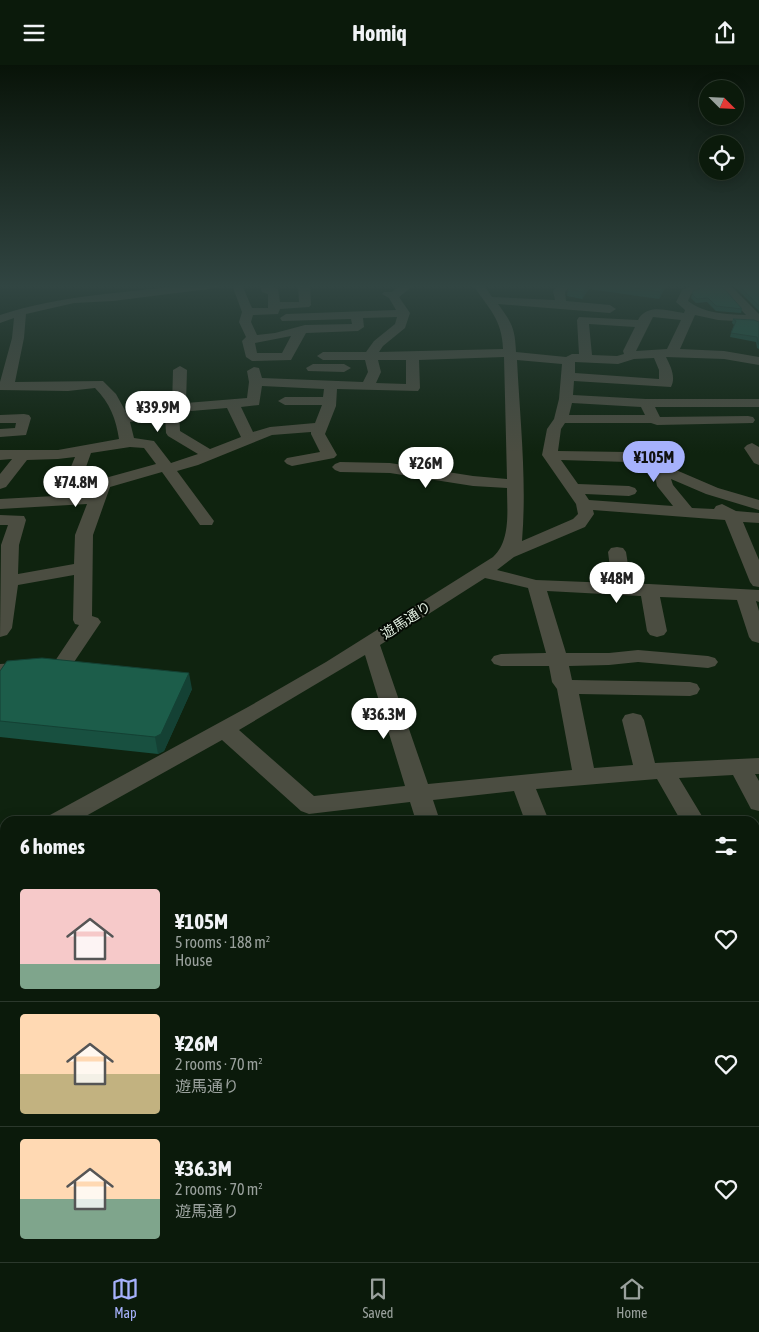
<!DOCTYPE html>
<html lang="en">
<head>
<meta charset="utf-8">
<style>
	body { margin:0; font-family:"Asap Condensed","Noto Sans JP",sans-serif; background:#192719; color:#f1f3f6; height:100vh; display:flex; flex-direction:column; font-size:19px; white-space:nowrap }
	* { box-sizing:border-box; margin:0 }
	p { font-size:16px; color:#9aa19d }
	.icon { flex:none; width:28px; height:28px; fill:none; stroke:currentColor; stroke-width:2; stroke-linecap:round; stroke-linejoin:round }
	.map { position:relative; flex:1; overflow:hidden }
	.panel { position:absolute; left:0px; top:751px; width:760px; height:446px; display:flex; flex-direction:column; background:#0b1a0b; border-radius:15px 15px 0 0; box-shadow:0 2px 12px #0003,0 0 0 1px #2b382c }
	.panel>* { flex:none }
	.needle { width:32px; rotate:114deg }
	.fabs { position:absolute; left:699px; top:15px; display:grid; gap:10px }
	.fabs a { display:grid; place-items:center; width:45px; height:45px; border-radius:50%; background:#0b1a0b; box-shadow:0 2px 12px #0003,0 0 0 1px #2b382c; font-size:25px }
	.price { position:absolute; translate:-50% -42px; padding:0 11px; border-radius:18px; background:#fff; color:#222; font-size:16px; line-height:32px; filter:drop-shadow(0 1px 2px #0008) }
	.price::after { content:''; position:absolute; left:50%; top:30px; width:15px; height:11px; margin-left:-8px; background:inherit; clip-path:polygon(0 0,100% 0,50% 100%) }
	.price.on { background:#a6b1fc; color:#111 }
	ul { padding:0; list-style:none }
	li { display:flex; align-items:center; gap:15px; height:125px; padding:0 20px }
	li+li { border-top:1px solid #2b382c }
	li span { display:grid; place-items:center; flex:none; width:140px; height:100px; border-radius:5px; color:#555 }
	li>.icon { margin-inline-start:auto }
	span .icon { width:60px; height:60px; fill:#fffc; stroke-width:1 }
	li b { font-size:21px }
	h2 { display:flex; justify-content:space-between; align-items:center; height:60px; padding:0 20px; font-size:21px }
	header { display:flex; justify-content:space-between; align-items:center; height:65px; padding:0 20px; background:#0b1a0b; font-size:22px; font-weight:700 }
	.menu { display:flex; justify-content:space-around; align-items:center; height:70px; border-top:1px solid #2b382c; background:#0b1a0b; font-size:14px; color:#9aa19d }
	.menu a { display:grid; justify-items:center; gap:2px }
	.menu .on { color:#a6b1fc }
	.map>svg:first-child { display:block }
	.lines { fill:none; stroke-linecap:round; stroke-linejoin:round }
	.minor { fill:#4b4d41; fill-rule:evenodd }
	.wall { fill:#185040 }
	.shaded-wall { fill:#144134 }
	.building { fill:#1c5d4a; stroke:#144134 }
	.labels { text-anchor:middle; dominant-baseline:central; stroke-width:4; stroke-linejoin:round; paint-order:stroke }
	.street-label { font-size:14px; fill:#e0eddf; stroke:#040a03 }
</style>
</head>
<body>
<header><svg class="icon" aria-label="menu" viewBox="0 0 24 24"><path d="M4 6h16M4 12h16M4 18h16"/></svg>Homiq<svg class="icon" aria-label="share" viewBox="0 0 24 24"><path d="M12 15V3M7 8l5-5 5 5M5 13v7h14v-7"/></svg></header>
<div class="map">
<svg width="759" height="1197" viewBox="0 0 759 1197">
	<rect width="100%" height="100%" fill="#0f230f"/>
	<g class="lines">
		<g class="minor">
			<path d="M187,220h34l-5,3 -103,13 -39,2 -48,11 -2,24 -9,44 88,-1 13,13 11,20 45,-8 1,-36 7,-4 7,4 -1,33 61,-5 2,-16 -2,-11 7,-4 5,1 3,10 101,4 5,-10 -3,-12h-42l-6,-4 6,-4h43l8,-11 21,-17 2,-7 -34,1 1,9 -6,4 -52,2 -15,27 -39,1 -6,-4 -4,-16 4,-4 -7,-15 3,-10 -10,-27h10l10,23h16v-14l-6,-2 -2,-7h12v2l6,2 2,13h19l-1,-17h12l1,20 -2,2 -29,2 -2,5 -25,1 -2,7 6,13 18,-2 30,-8 47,-1 -1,-5 -69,2 -2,-3 6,-4 110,-4 -7,-12 -7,-4 2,-2h8l9,-7h13l-15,12 11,16 -5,15 -22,18 -4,6 124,-3c-1,-30 -14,-40 -30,-64h11l8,12 63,3 -2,-9 6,-6h12l-6,7 1,9 44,4 6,4 -6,4 -112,-9c14,19 17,24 18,48l50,5 6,-3h7l-2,-34 2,-3 59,3c9,-17 30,-9 46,-7l1,-3 -9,-8 6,-12 13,-5h17l-21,9 -3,7c17,13 38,13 58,14l-28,-30h12l29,29v11l-5,-3 -36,-2 -23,-5 -15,34 44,2 35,6v8l-35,-6 -58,-2c5,10 10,20 5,30l-97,-6 -1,14 73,4h113v8h-104l5,10 88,-1 5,1 2,3 -2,3 -96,2 -6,-2h-86l-4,6 -3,22 70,1 13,3 77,33 41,12v10l-53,-16 -35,-15 2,6 19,23 22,1 2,-3 6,-2 14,7 23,2v10l-16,-1 16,38v27l-6,-1 -3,-4 -25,-62 -132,-10 1,4 -9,13 -71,30 -17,13 39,10 76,3 -4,-31 3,-4 6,-1 6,1 3,4 5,32h18l110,6v12l-3,-1 3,10v32l-7,-2 -3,-4 -12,-37 -77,-3 7,34 -3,4 -7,2 -7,-2 -3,-4 -6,-35 -94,-5 19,62h43l29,-3 70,6 7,2 3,4 -3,4 -7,2 -70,-6 -29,3 -40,1 3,14 118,2 7,2 3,5 -3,5 -7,2 -111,-2 15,74 39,-3 -11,-45 3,-5 8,-2 8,2 3,5 11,43 104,-5v16h-4l4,7v30l-8,-2 -18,-34 -54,3 26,43h-24l-24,-42 -121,10 13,32h-24l-11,-30 -81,9 7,21h-24l-6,-19 -101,12 -8,-3 -79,-71 -145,81h-31l4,-6 198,-108 78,-45 167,-105c18,-16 14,-46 14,-69l-34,-2 -83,-13 -50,-1 -5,-2 -3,-3 3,-3 5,-2 50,1 83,13 34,3 -3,-122 -85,3 1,28 -2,3 -81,-2 -1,17 -11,28 12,21 -3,3 -42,8 -5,-2 -3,-3 3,-3 33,-6 -9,-18v-2l-39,3 -74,30 -21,6 37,50 -2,4h-12l-38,-53 -52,15 -17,48 -1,81 6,2 3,4 -33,49 -68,5v-12l55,-3 24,-36 -4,-1 -2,-4 1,-45 -56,10 -6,43 -5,7 -7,2 1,-92 7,-20h-8v-10l24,1 2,4 -7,25 -1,29 56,-10 1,-29 12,-31 -87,5v-10l91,-5 2,-4 -28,-1 -2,-3 12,-29 -17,2 -31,1 -21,27 -6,2v-15l12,-15 -12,1v-10h58l61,-11c-3,-20 -9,-36 -24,-51l-27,3 -68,-1v-8l12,-44 2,-20 -14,5v-8c61,-20 124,-22 187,-30zM653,252l28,3 -14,29 -31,2zM589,259l46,3 -12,24 1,3 -7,2 -25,-1zM291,271l-9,17h-25l-2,-10zM654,293l5,12v9l-84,-6v-11l43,2 16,-5zM378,295h28v24l-30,-1 5,-11zM517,295l45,4 -3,35 -5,20 -7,10 -5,26 34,49 2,10 -5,5 -51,22c5,-60 -2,-122 -5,-181zM262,321l62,3 -1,8h-38l-7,4 7,4h37l-7,18 -45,4 -17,5 -12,-25 18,-2zM572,338l69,4 4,8h-76zM227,343l14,29 -31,12 -30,-18 -1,-19zM165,351l1,17 2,3 30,18 -27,9 -17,-22 -20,-3 -4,-16zM130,382l14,1 12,16 -58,16 -17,1 10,-28zM561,395l67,2 29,11 -2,3 2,10 16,20 -84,-6 -4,-6 44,2 6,-2 2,-3 -2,-3 -6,-2 -51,-2zM485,513l43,10 18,65 -45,1 -7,2 -3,4 3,4 7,2h48l3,16 5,7 15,81 -144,14 -48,-139zM365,590l40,131 -91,10 -75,-66z"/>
			<polygon points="313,299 344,299 351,303 344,307 308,306 306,303"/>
			<polygon points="24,349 29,350 31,353 26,370 0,372 0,364 15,363 16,358 0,358 0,350"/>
			<polygon points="752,378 759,382 759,400 754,398 744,383 747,380"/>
			<polygon points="5,779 5,799 0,800 0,780"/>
			<rect x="755" y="830" width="4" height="20"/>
			<polygon points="759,936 759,960 755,961 755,937"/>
			<polygon points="5,1029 5,1058 0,1059 0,1031"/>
			<polygon points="755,1136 759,1137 759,1183 755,1181"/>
			<polygon points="98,1192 132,1192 131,1197 97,1197"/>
		</g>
	</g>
	<g class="wall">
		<polygon points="571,220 666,220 659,234 589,224 582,234 567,231 568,224"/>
		<polygon points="708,220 742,244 741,248 716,246 707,237 696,238 691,233 692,229"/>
		<polygon points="733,220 759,220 759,246"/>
		<polygon points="733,254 759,257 759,284 757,283 756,277 730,272 731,268 734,260 732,258"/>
		<polygon points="0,606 192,624 164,686 158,689 0,672"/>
		<polygon points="500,1192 660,1192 661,1197 500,1197"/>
	</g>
	<g class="shaded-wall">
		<polygon points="588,220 590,220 589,224 582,234 583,227"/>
		<polygon points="664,220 666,220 666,221 659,234 660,227"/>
		<polygon points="682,220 689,220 681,223"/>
		<polygon points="189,608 192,624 164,686 158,689 155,672"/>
		<polygon points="5,899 5,921 0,925 0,903"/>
	</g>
	<g class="building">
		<polygon points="571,220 588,220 583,227 568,224"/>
		<polygon points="616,220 664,220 660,227"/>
		<polygon points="708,220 721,220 742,244 716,241 708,233 697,234 692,229 693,226"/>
		<polygon points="738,220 759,220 759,241"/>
		<polygon points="733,254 754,255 759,257 759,279 758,279 757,272 731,268 736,256"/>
		<polygon points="42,593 189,608 161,669 155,672 0,656 0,606 7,596"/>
		<polygon points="5,849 5,899 0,903 0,853"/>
		<polygon points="504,1192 660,1192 661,1197 504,1197"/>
	</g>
	<linearGradient id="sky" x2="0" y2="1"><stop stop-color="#081308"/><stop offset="0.57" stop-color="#314542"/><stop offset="1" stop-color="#314542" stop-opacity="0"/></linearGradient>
	<rect width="759" height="388" fill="url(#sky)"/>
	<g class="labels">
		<g class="street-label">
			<text transform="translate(406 555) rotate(-33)">遊馬通り</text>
		</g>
	</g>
</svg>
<div class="fabs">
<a><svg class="needle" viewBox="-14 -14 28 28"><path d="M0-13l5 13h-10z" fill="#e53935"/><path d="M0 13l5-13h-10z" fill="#9aa19d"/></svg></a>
<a><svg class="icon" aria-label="locate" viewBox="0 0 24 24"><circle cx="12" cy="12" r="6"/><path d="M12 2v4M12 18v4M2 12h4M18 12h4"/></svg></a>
</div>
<b class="price" style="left:158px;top:368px">¥39.9M</b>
<b class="price on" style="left:654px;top:418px">¥105M</b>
<b class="price" style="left:426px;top:424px">¥26M</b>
<b class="price" style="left:76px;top:443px">¥74.8M</b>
<b class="price" style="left:617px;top:539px">¥48M</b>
<b class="price" style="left:384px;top:675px">¥36.3M</b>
<section class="panel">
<h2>6 homes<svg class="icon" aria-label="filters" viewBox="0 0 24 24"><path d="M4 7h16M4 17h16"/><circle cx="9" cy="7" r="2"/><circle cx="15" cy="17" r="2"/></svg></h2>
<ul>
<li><span style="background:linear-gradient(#f6c9c9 75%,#7fa58c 0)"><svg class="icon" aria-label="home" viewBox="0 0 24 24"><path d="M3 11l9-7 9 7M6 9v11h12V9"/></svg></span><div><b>¥105M</b><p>5 rooms · 188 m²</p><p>House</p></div><svg class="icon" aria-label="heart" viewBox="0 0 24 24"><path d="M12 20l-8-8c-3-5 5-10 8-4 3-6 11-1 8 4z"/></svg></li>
<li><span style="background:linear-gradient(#ffd9b3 60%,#c2b280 0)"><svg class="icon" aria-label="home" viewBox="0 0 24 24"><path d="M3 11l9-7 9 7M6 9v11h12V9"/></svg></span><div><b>¥26M</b><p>2 rooms · 70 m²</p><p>遊馬通り</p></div><svg class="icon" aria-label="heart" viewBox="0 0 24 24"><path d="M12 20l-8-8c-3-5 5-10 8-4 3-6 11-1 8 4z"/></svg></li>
<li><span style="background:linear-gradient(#ffd9b3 60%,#7fa58c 0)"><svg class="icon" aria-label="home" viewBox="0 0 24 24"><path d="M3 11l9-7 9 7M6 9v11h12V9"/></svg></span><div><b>¥36.3M</b><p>2 rooms · 70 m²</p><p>遊馬通り</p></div><svg class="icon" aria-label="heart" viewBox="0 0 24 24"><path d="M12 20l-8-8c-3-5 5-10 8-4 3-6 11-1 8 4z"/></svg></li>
</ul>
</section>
</div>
<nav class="menu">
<a class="on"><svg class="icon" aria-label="map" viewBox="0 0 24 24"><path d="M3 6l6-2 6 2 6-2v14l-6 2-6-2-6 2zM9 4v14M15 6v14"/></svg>Map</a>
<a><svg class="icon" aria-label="saved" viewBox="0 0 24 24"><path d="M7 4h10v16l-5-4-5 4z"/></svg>Saved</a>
<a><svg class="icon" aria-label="home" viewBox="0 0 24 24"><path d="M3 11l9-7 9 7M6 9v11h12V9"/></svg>Home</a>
</nav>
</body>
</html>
